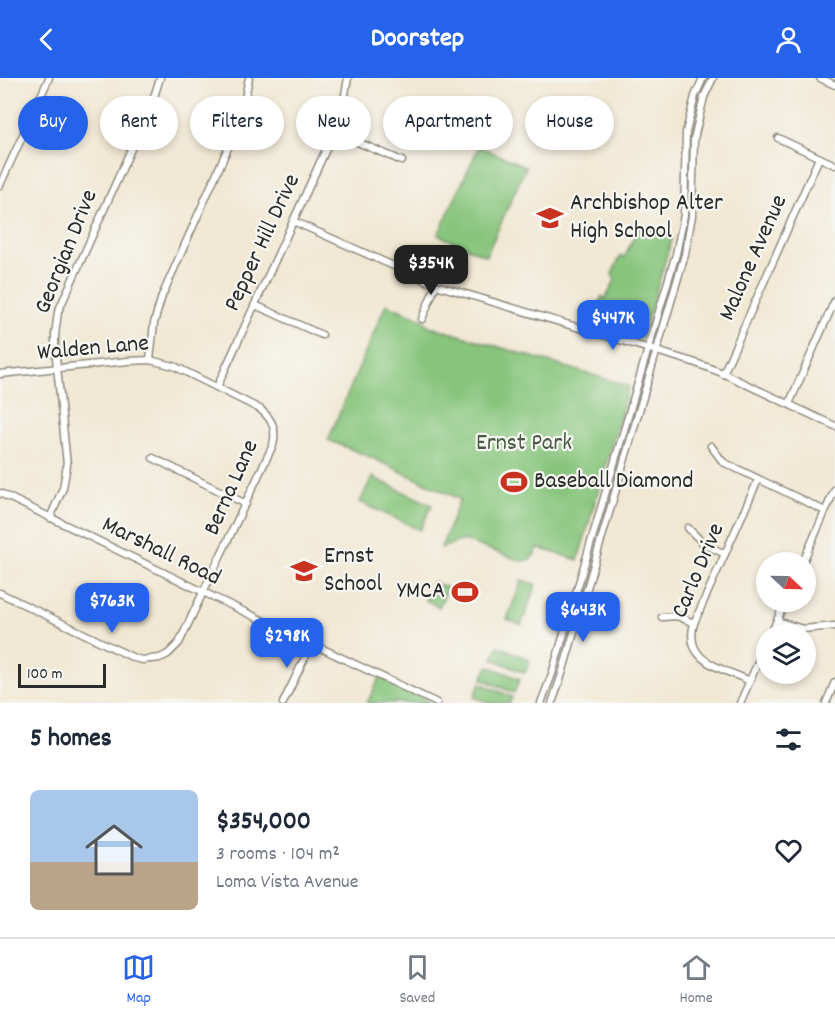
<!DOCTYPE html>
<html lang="en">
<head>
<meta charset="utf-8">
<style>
	body { margin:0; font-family:Dekko,sans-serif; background:#f6f6f7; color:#1f2937; height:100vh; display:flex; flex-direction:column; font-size:22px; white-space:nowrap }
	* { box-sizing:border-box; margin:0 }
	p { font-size:20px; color:#747a83 }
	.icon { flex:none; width:33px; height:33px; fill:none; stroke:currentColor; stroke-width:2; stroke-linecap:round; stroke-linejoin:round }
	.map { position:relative; height:625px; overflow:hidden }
	.details { display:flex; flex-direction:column; background:#fff; flex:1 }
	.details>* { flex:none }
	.guide { position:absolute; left:18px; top:18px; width:800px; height:54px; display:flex; gap:12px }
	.needle { width:39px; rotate:112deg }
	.controls { position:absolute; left:756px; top:474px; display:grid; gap:12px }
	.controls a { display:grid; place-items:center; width:60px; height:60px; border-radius:50%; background:#fff; box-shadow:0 3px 9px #0003; font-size:30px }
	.scale { position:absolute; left:18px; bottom:15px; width:88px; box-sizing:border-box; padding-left:6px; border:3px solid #2b2b2b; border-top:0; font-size:16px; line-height:21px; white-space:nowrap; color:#2b2b2b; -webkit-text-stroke:4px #f6f6f2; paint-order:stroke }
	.price { position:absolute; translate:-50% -51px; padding:0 14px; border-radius:12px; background:#2563eb; color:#fff; font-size:20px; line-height:39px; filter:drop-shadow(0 2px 3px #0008) }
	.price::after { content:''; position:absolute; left:50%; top:36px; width:18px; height:14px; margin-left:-9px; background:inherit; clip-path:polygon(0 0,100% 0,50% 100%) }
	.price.on { background:#222; color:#fff }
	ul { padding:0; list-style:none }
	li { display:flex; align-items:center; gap:18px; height:150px; padding:0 30px }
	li+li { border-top:2px solid #e0e1e3 }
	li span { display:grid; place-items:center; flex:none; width:168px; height:120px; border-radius:9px; color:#555 }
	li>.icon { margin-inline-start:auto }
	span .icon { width:72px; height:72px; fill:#fffc; stroke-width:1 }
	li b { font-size:26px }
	h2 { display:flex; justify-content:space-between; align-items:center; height:72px; padding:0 30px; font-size:26px }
	.tag { padding:0 21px; border-radius:27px; background:#fff; box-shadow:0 3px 9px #0003; font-size:21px; line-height:54px }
	.tag.on { background:#2563eb; color:#fff }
	header { display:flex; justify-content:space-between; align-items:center; height:78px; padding:0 30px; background:#2563eb; color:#fff; font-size:27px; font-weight:700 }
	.dock { display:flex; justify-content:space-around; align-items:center; height:84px; border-top:2px solid #e0e1e3; background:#fff; font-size:16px; color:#747a83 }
	.dock a { display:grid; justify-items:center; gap:3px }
	.dock .on { color:#2563eb }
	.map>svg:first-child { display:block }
	.green { fill:#87c57b; stroke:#597853; stroke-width:1.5 }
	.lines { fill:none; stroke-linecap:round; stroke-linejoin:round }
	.minor-casing { stroke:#8e8a7f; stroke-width:9 }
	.minor { stroke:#fff; stroke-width:6 }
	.labels { text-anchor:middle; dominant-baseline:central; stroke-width:4.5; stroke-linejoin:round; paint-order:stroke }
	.poi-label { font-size:24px; fill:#2b2b2b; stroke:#f6f6f2; text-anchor:start }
	.street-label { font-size:24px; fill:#2b2b2b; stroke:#f6f6f2 }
	.park-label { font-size:24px; fill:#475943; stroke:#f6f6f2 }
</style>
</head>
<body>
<header><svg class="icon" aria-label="back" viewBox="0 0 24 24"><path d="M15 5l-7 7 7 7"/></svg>Doorstep<svg class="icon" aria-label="person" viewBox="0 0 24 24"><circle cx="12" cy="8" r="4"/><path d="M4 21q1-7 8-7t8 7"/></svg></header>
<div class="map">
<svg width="835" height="625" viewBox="0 0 835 625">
	<rect width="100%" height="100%" fill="#f6f6f2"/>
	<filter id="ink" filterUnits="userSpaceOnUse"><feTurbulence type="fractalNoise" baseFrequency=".0167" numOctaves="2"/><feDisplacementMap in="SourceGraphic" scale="12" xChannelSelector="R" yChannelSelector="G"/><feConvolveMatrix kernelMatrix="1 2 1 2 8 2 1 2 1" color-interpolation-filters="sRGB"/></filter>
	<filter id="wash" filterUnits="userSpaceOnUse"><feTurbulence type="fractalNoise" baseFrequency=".008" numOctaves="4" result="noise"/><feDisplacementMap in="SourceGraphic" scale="24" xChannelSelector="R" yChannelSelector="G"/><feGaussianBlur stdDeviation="1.35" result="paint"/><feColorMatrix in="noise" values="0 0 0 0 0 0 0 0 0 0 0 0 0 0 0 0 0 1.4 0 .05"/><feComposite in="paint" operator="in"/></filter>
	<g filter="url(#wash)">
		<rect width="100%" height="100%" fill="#f1e8d3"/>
		<g class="green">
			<polygon points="479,68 526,89 486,178 438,157"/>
			<polygon points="640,147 672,160 642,261 593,246 592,242 602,218 605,221 615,202 612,196 621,177 624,180"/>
			<path d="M386,226l36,15 7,7 200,60 -51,174 -40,-12c-4,9 -7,13 -17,13l-58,-21 -22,8 19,-49 -92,-43 -40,-16z"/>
			<polygon points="372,399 432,427 420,452 360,424"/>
			<polygon points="522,502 536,507 521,547 507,541"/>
			<polygon points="433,504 448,510 439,529 425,522"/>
			<polygon points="498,568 530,582 525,595 493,581"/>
			<polygon points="488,588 520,601 514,615 482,601"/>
			<polygon points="380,599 424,619 429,625 367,625"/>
			<polygon points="480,605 512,619 510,625 489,625 474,619"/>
		</g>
	</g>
	<g filter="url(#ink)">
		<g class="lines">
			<g class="minor-casing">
				<g id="minor">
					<polyline points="820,0 835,7"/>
					<polyline points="334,54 402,83"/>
					<polyline points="778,60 835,87"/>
					<polyline points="0,107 49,0"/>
					<polyline points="293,143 436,207 693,284 720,294 835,348"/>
					<polyline points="255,227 322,257"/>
					<polyline points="422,241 436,207"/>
					<polyline points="150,282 154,245 162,218 235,54 242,35 249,0"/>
					<path d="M0,296l128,-13 22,-1 24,6 86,43c12,10 17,20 13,36l-94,198 -11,11 -8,4 -18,2 -8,-2 -134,-65"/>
					<polyline points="723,296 819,80"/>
					<polyline points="217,309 334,54 344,22 348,0"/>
					<polyline points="789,326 835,222"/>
					<polyline points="711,368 723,384 825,433"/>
					<polyline points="153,380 246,426"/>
					<polyline points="0,415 228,526 437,625"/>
					<polyline points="50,440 63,410 67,387 55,269 55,257 58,234 153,22 160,0"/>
					<polyline points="688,450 704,466 725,476"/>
					<polyline points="803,484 835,411"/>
					<polyline points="662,539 677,538 694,545"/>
					<polyline points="777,543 803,551 835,548"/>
					<polyline points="771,556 785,524"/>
					<path d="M750,603c-28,-13 -67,-19 -56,-58l64,-143"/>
					<polyline points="283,625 311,567"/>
					<polyline points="541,625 552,596 676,176 684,137 686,54 695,18 703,0"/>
					<polyline points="552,625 561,599 685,176 692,138 694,61 704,19 713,0"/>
					<polyline points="740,625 766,566"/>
					<polyline points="826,625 835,604"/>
				</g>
			</g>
			<use href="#minor" class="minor"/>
		</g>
	</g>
	<defs>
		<g id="school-bare" transform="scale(2.07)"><path d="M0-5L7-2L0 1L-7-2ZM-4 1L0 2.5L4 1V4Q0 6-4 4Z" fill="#c8321e" stroke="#f6f6f2" stroke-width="2.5" paint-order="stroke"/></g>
		<g id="stadium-bare" transform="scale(2.07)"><path d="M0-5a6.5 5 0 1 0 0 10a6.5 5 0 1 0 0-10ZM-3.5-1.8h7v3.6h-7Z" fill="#c8321e" stroke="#f6f6f2" stroke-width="2.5" paint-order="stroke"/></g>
	</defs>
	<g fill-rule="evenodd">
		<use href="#school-bare" x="550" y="140"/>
		<use href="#stadium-bare" x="514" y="404"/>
		<use href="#school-bare" x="304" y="493"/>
		<use href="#stadium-bare" x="465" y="514"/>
	</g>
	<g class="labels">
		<g class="poi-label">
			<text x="570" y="126">Archbishop Alter<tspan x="570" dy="28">High School</tspan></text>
			<text x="534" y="404">Baseball Diamond</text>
			<text x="324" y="479">Ernst<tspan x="324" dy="28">School</tspan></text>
			<text x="445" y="514" text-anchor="end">YMCA</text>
		</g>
		<g class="street-label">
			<text transform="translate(263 165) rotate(-65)">Pepper Hill Drive</text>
			<text transform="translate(67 174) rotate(-68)">Georgian Drive</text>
			<text transform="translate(754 180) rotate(-66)">Malone Avenue</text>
			<text transform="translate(93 271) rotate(-5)">Walden Lane</text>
			<text transform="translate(232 410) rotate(-66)">Berna Lane</text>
			<text transform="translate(161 474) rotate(26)">Marshall Road</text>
			<text transform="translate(699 493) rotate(-67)">Carlo Drive</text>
		</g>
		<g class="park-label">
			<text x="524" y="366">Ernst Park</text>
		</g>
	</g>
</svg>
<div class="controls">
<a><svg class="needle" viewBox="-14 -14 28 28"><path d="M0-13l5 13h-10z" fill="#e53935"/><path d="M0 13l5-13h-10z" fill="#747a83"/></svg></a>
<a><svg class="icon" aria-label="layers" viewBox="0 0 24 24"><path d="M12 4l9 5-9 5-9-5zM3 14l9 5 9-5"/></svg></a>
</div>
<div class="scale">100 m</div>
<b class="price on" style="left:431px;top:218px">$354K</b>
<b class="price" style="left:613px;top:273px">$447K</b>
<b class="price" style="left:112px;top:556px">$763K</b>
<b class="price" style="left:583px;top:565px">$643K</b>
<b class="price" style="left:287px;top:591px">$298K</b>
<div class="guide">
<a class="tag on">Buy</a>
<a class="tag">Rent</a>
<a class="tag">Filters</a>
<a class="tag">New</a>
<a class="tag">Apartment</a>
<a class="tag">House</a>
</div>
</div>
<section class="details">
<h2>5 homes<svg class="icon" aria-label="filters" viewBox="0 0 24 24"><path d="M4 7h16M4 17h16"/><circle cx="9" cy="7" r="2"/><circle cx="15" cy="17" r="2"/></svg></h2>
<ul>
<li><span style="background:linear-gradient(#a9c7e8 60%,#b9a48a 0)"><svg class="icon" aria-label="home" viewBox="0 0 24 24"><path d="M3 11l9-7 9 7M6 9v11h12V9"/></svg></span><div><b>$354,000</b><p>3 rooms · 104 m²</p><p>Loma Vista Avenue</p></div><svg class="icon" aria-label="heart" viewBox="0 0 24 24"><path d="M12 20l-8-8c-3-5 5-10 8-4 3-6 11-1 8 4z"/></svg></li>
</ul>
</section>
<nav class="dock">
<a class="on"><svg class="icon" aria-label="map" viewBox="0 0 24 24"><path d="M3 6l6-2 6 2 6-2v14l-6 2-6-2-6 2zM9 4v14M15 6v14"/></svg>Map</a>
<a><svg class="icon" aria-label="saved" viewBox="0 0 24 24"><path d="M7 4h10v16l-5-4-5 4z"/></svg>Saved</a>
<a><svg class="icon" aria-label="home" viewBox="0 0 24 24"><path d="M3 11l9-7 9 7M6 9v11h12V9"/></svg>Home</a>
</nav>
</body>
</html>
